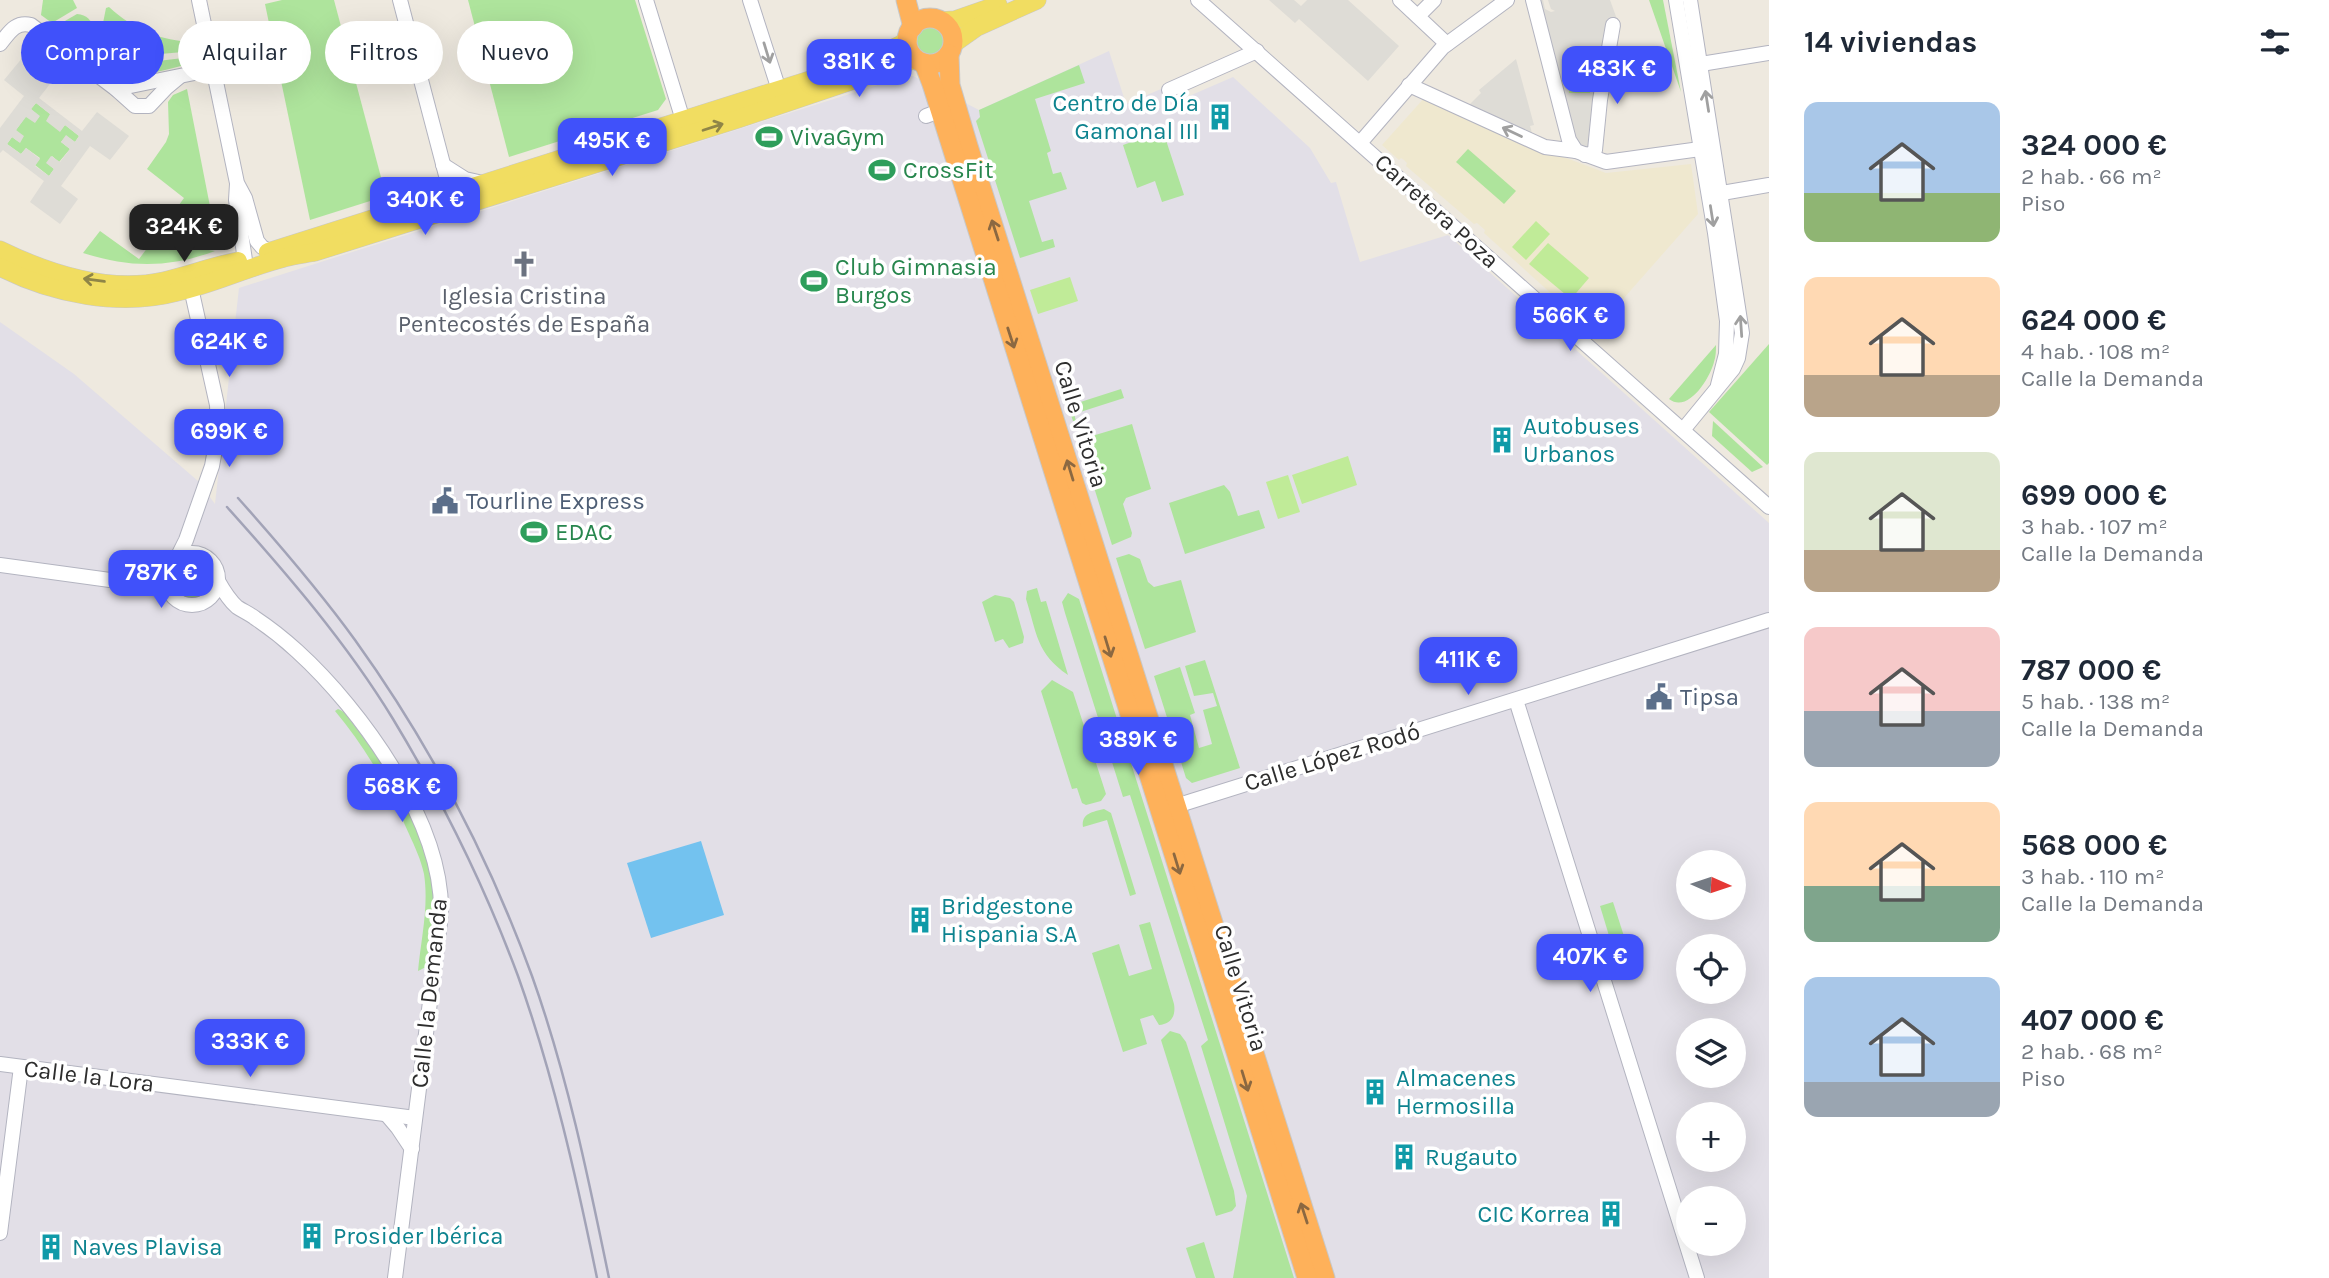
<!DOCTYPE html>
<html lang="es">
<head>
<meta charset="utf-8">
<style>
	body { margin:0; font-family:Karla,sans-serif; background:#f6f6f7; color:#1f2937; height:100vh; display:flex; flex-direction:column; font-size:26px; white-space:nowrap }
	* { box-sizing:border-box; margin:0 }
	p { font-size:23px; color:#747a83 }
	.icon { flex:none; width:38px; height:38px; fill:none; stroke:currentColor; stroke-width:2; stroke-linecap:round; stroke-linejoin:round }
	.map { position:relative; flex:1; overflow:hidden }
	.side { display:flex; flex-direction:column; background:#fff; width:560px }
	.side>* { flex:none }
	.guide { position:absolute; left:21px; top:21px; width:665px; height:63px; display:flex; gap:14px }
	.needle { width:46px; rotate:93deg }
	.fabs { position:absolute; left:1676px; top:850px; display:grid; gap:14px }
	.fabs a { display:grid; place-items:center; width:70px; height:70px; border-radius:50%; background:#fff; box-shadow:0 7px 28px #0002; font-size:35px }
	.price { position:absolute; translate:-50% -60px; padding:0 16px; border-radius:14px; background:#4051fa; color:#fff; font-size:23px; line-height:46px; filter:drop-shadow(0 2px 4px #0008) }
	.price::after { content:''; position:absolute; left:50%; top:42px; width:21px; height:16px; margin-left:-10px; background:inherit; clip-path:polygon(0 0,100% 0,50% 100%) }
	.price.current { background:#222; color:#fff }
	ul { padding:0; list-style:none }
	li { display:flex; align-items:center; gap:21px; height:175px; padding:0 35px }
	li span { display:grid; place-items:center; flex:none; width:196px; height:140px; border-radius:14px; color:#555 }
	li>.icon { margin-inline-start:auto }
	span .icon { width:84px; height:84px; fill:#fffc; stroke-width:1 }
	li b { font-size:30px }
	h2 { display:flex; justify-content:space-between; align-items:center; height:84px; padding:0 35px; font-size:30px }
	.chip { padding:0 24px; border-radius:32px; background:#fff; box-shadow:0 7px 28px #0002; font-size:24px; line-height:63px }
	.chip.current { background:#4051fa; color:#fff }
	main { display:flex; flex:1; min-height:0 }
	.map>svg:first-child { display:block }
	.industrial { fill:#e2dfe7; fill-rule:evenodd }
	.education { fill:#efe8cf }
	.green { fill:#aee49c }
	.pitch { fill:#c0eb98 }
	.plaza { fill:#dedcd6; fill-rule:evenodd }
	.water { fill:#73c2ef }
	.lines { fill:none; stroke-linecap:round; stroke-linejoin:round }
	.minor-casing { stroke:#b3b4c0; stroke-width:16 }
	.major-casing { stroke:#c8c8c8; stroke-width:19 }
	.highway-casing { stroke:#c8c8c8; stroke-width:21 }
	.minor { stroke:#fff; stroke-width:14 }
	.major { stroke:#f1dd61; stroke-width:18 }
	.highway { stroke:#feb15a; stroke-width:19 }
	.rail { stroke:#a2a3b7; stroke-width:2.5 }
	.oneway { stroke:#a0a0a0 }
	.oneway2 { stroke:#8f8547 }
	.oneway3 { stroke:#8b6841 }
	.labels { text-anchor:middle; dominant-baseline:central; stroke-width:7; stroke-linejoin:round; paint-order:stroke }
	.culture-label { font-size:24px; fill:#0d838f; stroke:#fff; text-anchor:start }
	.leisure-label { font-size:24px; fill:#27864d; stroke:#fff; text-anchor:start }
	.street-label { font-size:24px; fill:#2d2d2d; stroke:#fff }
	.worship-label { font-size:24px; fill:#5b616d; stroke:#fff }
	.service-label { font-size:24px; fill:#4e5e75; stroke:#fff; text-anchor:start }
</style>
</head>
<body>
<main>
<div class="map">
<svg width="1769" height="1278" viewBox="0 0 1769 1278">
	<rect width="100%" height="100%" fill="#eee9df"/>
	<path class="industrial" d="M1109,51l17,53 42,-18 5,17 60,-26 77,71 21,35 5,-1 24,80 88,-27 321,288v755h-1769v-956l74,52 124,107 17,23 24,-216 664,-211 10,-1 66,34zM1689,863h45v45h-45zM1689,947h45v45h-45zM1689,1031h45v45h-45zM1689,1115h45v45h-45zM1689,1199h45v45h-45z"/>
	<polygon class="education" points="1426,96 1561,156 1606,173 1691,164 1698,214 1594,332 1484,233 1485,230 1477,223 1474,224 1406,166 1407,163 1404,160 1401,158 1399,160 1382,145"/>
	<g class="green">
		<polygon points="43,0 73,0 77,8 52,23 41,15"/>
		<polygon points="282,0 334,0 386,196 310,220 265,4"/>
		<polygon points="468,0 635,0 666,99 658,110 509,157"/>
		<polygon points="1649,0 1663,0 1681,92"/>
		<path d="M109,7c26,23 45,31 79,35l-1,5 -4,5 -45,4 -6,-6 3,-16 -15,-11 -13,5 -3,-1 -1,-4 3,-15z"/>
		<path d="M77,14c20,1 19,25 11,37l-31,-23 1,-3z"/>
		<circle cx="931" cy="41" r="14"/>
		<path d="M183,58l6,2 3,7 -6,-2c-21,4 -56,17 -75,7l5,-6z"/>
		<polygon points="1079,65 1085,83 1035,99 1051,151 1047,153 1053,174 1061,172 1067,189 1029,201 1042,242 1053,239 1055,247 1020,258 976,121 980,117 979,110"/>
		<path d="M187,89l30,153c-16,2 -28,0 -42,-7l-1,-7 -6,-8 16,-22 -37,-29 19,-27 3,-8 -1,-32 5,-7z"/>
		<polygon points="36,103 50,114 60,131 65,125 79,136 75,142 66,136 61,142 70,149 59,162 52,156 47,163 54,169 49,176 35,165 40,158 26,148 21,154 7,144 12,137 19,142 16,130 26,116 35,122 39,117 31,109"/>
		<polygon points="1163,131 1184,195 1162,202 1155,181 1137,188 1123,145"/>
		<polygon points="1468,149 1516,191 1504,204 1456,162"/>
		<path d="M100,231l39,28 15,-20 6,4 12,-1 10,4 33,5c-46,17 -85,17 -132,2z"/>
		<polygon points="1769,344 1769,463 1767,465 1709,412"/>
		<path d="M1716,345c0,5 0,11 -2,17 -4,16 -26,52 -45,37z"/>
		<polygon points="1121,389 1124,398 1074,414 1076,421 1073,421 1068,406"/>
		<polygon points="1713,421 1763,467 1752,472 1712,436"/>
		<polygon points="1132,424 1151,489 1126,498 1123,504 1132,533 1131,537 1112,545 1077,433 1080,432 1082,439"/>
		<polygon points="1224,485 1230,492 1238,516 1259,510 1265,528 1185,554 1169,503"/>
		<polygon points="1129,554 1140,559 1148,582 1154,587 1181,580 1196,632 1145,649 1116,558"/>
		<circle cx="193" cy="580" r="19"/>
		<path d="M1037,588l4,14 5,-1 22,74c-32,-22 -31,-42 -42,-76l1,-8z"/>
		<polygon points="1068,593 1079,599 1294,1278 1233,1278 1247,1196 1201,1046 1208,1040 1130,795 1123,797 1065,613 1062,602"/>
		<polygon points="995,595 1010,598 1014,602 1024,637 1023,643 1009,648 1003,639 995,642 982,602"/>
		<polygon points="1205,660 1240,768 1192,783 1186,778 1154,676 1180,667 1195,713 1190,715 1199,748 1212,744 1203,710 1217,706 1213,693 1194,696 1185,666"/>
		<polygon points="1052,680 1073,692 1106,794 1101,801 1086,805 1082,803 1077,788 1072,789 1041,691"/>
		<path d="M338,709c26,9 75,107 86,135 6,14 12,43 12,58 1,21 -6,44 -8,64l-10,5c3,-32 11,-65 6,-97 -3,-14 -9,-27 -15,-40 -19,-44 -43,-86 -74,-123z"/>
		<path d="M1104,809l7,4 25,81 -6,2 -23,-76 -24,7c-2,-14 10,-15 21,-18z"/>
		<polygon points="1613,902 1631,958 1617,962 1600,906"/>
		<path d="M1150,922l24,82c2,12 -3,20 -15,21l-6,-10 -13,4 7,25 -24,8 -31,-99 27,-9 10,32 23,-7 -13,-44z"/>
		<polygon points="1170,1031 1180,1034 1186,1042 1234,1191 1236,1206 1232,1211 1216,1216 1161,1040"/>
		<polygon points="1204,1242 1215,1278 1196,1278 1186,1248"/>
	</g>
	<g class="pitch">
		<polygon points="548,31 560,77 538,83 525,37"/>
		<rect x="1569" y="60" width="21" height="33"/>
		<polygon points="1536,221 1550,234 1526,260 1512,247"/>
		<polygon points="1548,243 1589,278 1571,299 1529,264"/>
		<polygon points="1070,277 1078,301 1038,314 1030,290"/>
		<polygon points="1348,456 1357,485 1302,504 1292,475"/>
		<polygon points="1288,475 1300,512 1278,519 1266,482"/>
	</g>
	<g class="plaza">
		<polygon points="1269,0 1294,0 1301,6 1307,0 1348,0 1399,46 1368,81 1299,19 1295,23"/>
		<path d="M1539,0h4l2,9 6,3 4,-1 -4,-2 -3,-9h62l8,22 -28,130 -11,-6 -6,-7zM1569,60h21v33h-21z"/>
		<path d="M23,57l30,23 -14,18 43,33 15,-19 32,24 -19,24 -20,-14 -29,40 17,13 -18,25 -30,-22 14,-21 -41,-31 -3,3v-25l24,-32 -20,-16zM36,103l14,11 -4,7 14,11 5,-7 14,11 -4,6 -9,-7 -5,7 9,7 -10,13 -9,-6 -5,7 8,6 -5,7 -14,-10 5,-7 -14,-11 -5,6 -14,-10 5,-7 8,6 4,-7 -8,-6 10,-13 9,6 5,-7 -9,-7z"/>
		<polygon points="1516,59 1534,125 1530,126 1534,140 1466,108 1481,93 1479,90"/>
	</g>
	<polygon class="water" points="701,841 724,915 651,938 627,863"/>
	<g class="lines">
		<g class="minor-casing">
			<g id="minor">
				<polyline points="199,0 237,183 245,198 257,241 262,247 271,252"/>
				<polyline points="400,0 453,202"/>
				<polyline points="646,0 686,130"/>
				<polyline points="750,0 779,90 784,97"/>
				<polyline points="1198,0 1769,507"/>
				<polyline points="1400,0 1447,44"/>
				<polyline points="1533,0 1569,140 1576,151 1606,162 1700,149"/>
				<polyline points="1676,0 1715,233 1727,321 1726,354 1718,385"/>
				<polyline points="1418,16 1434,0"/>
				<path d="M0,44c9,-11 15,-23 31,-19l85,64 19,17h14l18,-19 12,-10"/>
				<polyline points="1701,64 1769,53"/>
				<polyline points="1409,85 1545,147 1576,151"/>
				<polyline points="116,89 214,69"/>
				<polyline points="1169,90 1257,51"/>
				<polyline points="926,116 934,113"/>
				<polyline points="1360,143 1443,47 1507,0"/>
				<polyline points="1585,155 1591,154 1595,150 1600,100 1613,25"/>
				<polyline points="443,165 465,179 483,183"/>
				<polyline points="1722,193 1769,185"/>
				<polyline points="235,267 245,260 236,200 237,184"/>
				<polyline points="1683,430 1733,369 1738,358 1742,333 1690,0"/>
				<circle cx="192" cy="579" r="26"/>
				<polyline points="178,556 186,540 212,466 218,433 217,405 191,288"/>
				<polyline points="0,565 139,584 168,590"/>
				<path d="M218,581c5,9 11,19 19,26 6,4 13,7 18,11 15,10 29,21 42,33 65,59 147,173 144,264l-46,363"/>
				<polyline points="1516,700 1697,1278"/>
				<polyline points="1168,803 1176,806 1195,800 1769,620"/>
				<polyline points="0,1064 415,1118"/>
				<polyline points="387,1115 398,1128 412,1149"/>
				<polyline points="0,1233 21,1067"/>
			</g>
		</g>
		<g class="major-casing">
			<g id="major">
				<polyline points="940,21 955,20 998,5"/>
				<polyline points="953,44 977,27 1037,0"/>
				<path d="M0,250c49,24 109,43 164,31 25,-6 49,-15 74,-20"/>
				<polyline points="268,252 857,65 900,45 908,39"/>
				<path d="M0,267c52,27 120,40 177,25 36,-8 71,-25 107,-34 10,-3 21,-4 31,-6l423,-133 178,-60"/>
			</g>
		</g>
		<g class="highway-casing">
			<g id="highway">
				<polyline points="906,0 913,27"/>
				<circle cx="930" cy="41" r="23"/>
				<polyline points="949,54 950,85 968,146 1325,1278"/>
				<polyline points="924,63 932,84 1307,1278"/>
			</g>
		</g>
		<use href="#minor" class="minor"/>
		<use href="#major" class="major"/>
		<use href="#highway" class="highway"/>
		<g class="rail">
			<path d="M238,498c41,46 81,92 117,142 74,103 134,218 177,336 35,98 56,200 77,302"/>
			<path d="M227,507c60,67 119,135 166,212 49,81 92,168 125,257 35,98 58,200 79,302"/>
		</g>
	</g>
	<defs><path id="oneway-shaft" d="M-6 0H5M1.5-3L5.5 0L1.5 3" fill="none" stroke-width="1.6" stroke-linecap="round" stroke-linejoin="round" transform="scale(1.75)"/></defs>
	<g class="oneway">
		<use href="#oneway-shaft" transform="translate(767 53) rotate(73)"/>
		<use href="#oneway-shaft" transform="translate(1707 101) rotate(-99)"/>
		<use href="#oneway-shaft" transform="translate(1512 132) rotate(-155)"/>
		<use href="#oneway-shaft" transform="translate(1712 216) rotate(81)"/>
		<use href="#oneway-shaft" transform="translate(1741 326) rotate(-94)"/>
	</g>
	<g class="oneway2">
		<use href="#oneway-shaft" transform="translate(713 127) rotate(-18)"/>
		<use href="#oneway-shaft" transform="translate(94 280) rotate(-172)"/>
	</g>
	<g class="oneway3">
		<use href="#oneway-shaft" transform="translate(995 230) rotate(-108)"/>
		<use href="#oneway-shaft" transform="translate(1011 338) rotate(72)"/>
		<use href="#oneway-shaft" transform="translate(1070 470) rotate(-107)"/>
		<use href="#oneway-shaft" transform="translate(1108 647) rotate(73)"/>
		<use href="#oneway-shaft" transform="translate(1177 864) rotate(73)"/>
		<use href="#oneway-shaft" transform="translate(1245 1081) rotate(73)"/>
		<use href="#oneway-shaft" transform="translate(1304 1213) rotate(-108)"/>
	</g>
	<defs>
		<g id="building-bare" transform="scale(2.1)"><path d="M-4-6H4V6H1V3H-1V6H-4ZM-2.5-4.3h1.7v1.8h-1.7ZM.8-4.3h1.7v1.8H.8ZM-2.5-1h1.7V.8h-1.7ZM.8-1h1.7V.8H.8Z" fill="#0f9aa8" stroke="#fff" stroke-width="2.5" paint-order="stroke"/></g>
		<g id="stadium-bare" transform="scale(2.1)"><path d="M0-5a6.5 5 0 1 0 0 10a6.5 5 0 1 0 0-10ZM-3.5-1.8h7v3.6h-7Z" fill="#2e9e5b" stroke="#fff" stroke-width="2.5" paint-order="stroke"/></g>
		<g id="church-bare" transform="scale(2.1)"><path d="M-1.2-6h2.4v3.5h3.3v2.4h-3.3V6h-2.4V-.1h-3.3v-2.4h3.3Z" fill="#6b7280" stroke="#fff" stroke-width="2.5" paint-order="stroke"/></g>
		<g id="civic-bare" transform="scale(2.1)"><path d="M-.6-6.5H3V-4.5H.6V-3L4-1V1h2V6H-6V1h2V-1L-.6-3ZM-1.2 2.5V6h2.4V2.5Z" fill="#5c6f8a" stroke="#fff" stroke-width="2.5" paint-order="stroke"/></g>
	</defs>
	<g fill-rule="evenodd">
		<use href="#building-bare" x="1220" y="117"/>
		<use href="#stadium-bare" x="769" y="137"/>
		<use href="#stadium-bare" x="882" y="170"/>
		<use href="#church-bare" x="524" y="264"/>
		<use href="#stadium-bare" x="814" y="281"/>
		<use href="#building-bare" x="1502" y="440"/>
		<use href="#civic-bare" x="445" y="501"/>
		<use href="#stadium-bare" x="534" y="532"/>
		<use href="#civic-bare" x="1659" y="697"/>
		<use href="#building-bare" x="920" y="920"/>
		<use href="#building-bare" x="1375" y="1092"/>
		<use href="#building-bare" x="1404" y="1157"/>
		<use href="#building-bare" x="1611" y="1214"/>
		<use href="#building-bare" x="312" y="1236"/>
		<use href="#building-bare" x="51" y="1247"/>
	</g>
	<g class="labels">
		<g class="culture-label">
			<text x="1199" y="103" text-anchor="end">Centro de Día<tspan x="1199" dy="28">Gamonal III</tspan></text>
			<text x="1523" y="426">Autobuses<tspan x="1523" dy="28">Urbanos</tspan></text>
			<text x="941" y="906">Bridgestone<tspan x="941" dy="28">Hispania S.A</tspan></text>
			<text x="1396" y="1078">Almacenes<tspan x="1396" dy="28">Hermosilla</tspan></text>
			<text x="1425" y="1157">Rugauto</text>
			<text x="1590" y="1214" text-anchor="end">CIC Korrea</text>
			<text x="333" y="1236">Prosider Ibérica</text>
			<text x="72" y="1247">Naves Plavisa</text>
		</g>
		<g class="leisure-label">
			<text x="790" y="137">VivaGym</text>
			<text x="903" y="170">CrossFit</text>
			<text x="835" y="267">Club Gimnasia<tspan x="835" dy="28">Burgos</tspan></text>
			<text x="555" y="532">EDAC</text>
		</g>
		<g class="street-label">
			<text transform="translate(1437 211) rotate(42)">Carretera Poza</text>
			<text transform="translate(1081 424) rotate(73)">Calle Vitoria</text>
			<text transform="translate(1332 757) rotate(-17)">Calle López Rodó</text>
			<text transform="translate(1241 988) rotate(73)">Calle Vitoria</text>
			<text transform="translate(429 993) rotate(-84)">Calle la Demanda</text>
			<text transform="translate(89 1076) rotate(7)">Calle la Lora</text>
		</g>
		<g class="worship-label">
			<text x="524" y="296">Iglesia Cristina<tspan x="524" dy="28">Pentecostés de España</tspan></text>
		</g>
		<g class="service-label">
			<text x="466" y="501">Tourline Express</text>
			<text x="1680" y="697">Tipsa</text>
		</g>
	</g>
</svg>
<div class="fabs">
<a><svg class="needle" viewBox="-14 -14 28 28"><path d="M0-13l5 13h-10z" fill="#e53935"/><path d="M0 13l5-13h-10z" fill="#747a83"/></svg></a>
<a><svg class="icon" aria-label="locate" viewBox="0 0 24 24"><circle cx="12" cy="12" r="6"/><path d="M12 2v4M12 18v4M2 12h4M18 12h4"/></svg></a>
<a><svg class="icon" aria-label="layers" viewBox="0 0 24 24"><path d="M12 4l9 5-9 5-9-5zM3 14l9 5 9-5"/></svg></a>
<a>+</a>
<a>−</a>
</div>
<b class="price" style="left:859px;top:99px">381K €</b>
<b class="price" style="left:1617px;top:106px">483K €</b>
<b class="price" style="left:612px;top:178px">495K €</b>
<b class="price" style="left:425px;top:237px">340K €</b>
<b class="price current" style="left:184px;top:264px">324K €</b>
<b class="price" style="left:1570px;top:353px">566K €</b>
<b class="price" style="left:229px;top:379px">624K €</b>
<b class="price" style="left:229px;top:469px">699K €</b>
<b class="price" style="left:161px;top:610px">787K €</b>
<b class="price" style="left:1468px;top:697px">411K €</b>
<b class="price" style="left:1138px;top:777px">389K €</b>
<b class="price" style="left:402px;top:824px">568K €</b>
<b class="price" style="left:1590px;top:994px">407K €</b>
<b class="price" style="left:250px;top:1079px">333K €</b>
<div class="guide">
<a class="chip current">Comprar</a>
<a class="chip">Alquilar</a>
<a class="chip">Filtros</a>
<a class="chip">Nuevo</a>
</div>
</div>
<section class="side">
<h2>14 viviendas<svg class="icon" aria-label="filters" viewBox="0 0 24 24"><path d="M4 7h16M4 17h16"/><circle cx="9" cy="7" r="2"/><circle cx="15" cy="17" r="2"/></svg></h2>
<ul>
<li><span style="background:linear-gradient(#a9c7e8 65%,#8fb573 0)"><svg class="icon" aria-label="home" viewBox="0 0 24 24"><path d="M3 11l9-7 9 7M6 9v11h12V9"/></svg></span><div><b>324 000 €</b><p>2 hab. · 66 m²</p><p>Piso</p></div></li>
<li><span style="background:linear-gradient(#ffd9b3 70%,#b9a48a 0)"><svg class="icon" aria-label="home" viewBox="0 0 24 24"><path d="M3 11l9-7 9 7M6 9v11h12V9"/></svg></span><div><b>624 000 €</b><p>4 hab. · 108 m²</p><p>Calle la Demanda</p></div></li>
<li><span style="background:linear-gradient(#dfe7d0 70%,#b9a48a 0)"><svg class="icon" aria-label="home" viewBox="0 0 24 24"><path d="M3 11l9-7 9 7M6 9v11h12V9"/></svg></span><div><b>699 000 €</b><p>3 hab. · 107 m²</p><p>Calle la Demanda</p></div></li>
<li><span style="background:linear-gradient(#f6c9c9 60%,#9aa5b1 0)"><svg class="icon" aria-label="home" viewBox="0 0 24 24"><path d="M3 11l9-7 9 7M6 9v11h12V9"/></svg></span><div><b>787 000 €</b><p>5 hab. · 138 m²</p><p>Calle la Demanda</p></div></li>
<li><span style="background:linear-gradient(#ffd9b3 60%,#7fa58c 0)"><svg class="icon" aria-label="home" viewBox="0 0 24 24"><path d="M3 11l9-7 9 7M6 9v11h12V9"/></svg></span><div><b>568 000 €</b><p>3 hab. · 110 m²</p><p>Calle la Demanda</p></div></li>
<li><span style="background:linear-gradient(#a9c7e8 75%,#9aa5b1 0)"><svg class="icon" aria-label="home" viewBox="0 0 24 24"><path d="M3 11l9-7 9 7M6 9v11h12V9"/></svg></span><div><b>407 000 €</b><p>2 hab. · 68 m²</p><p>Piso</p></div></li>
</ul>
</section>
</main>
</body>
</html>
